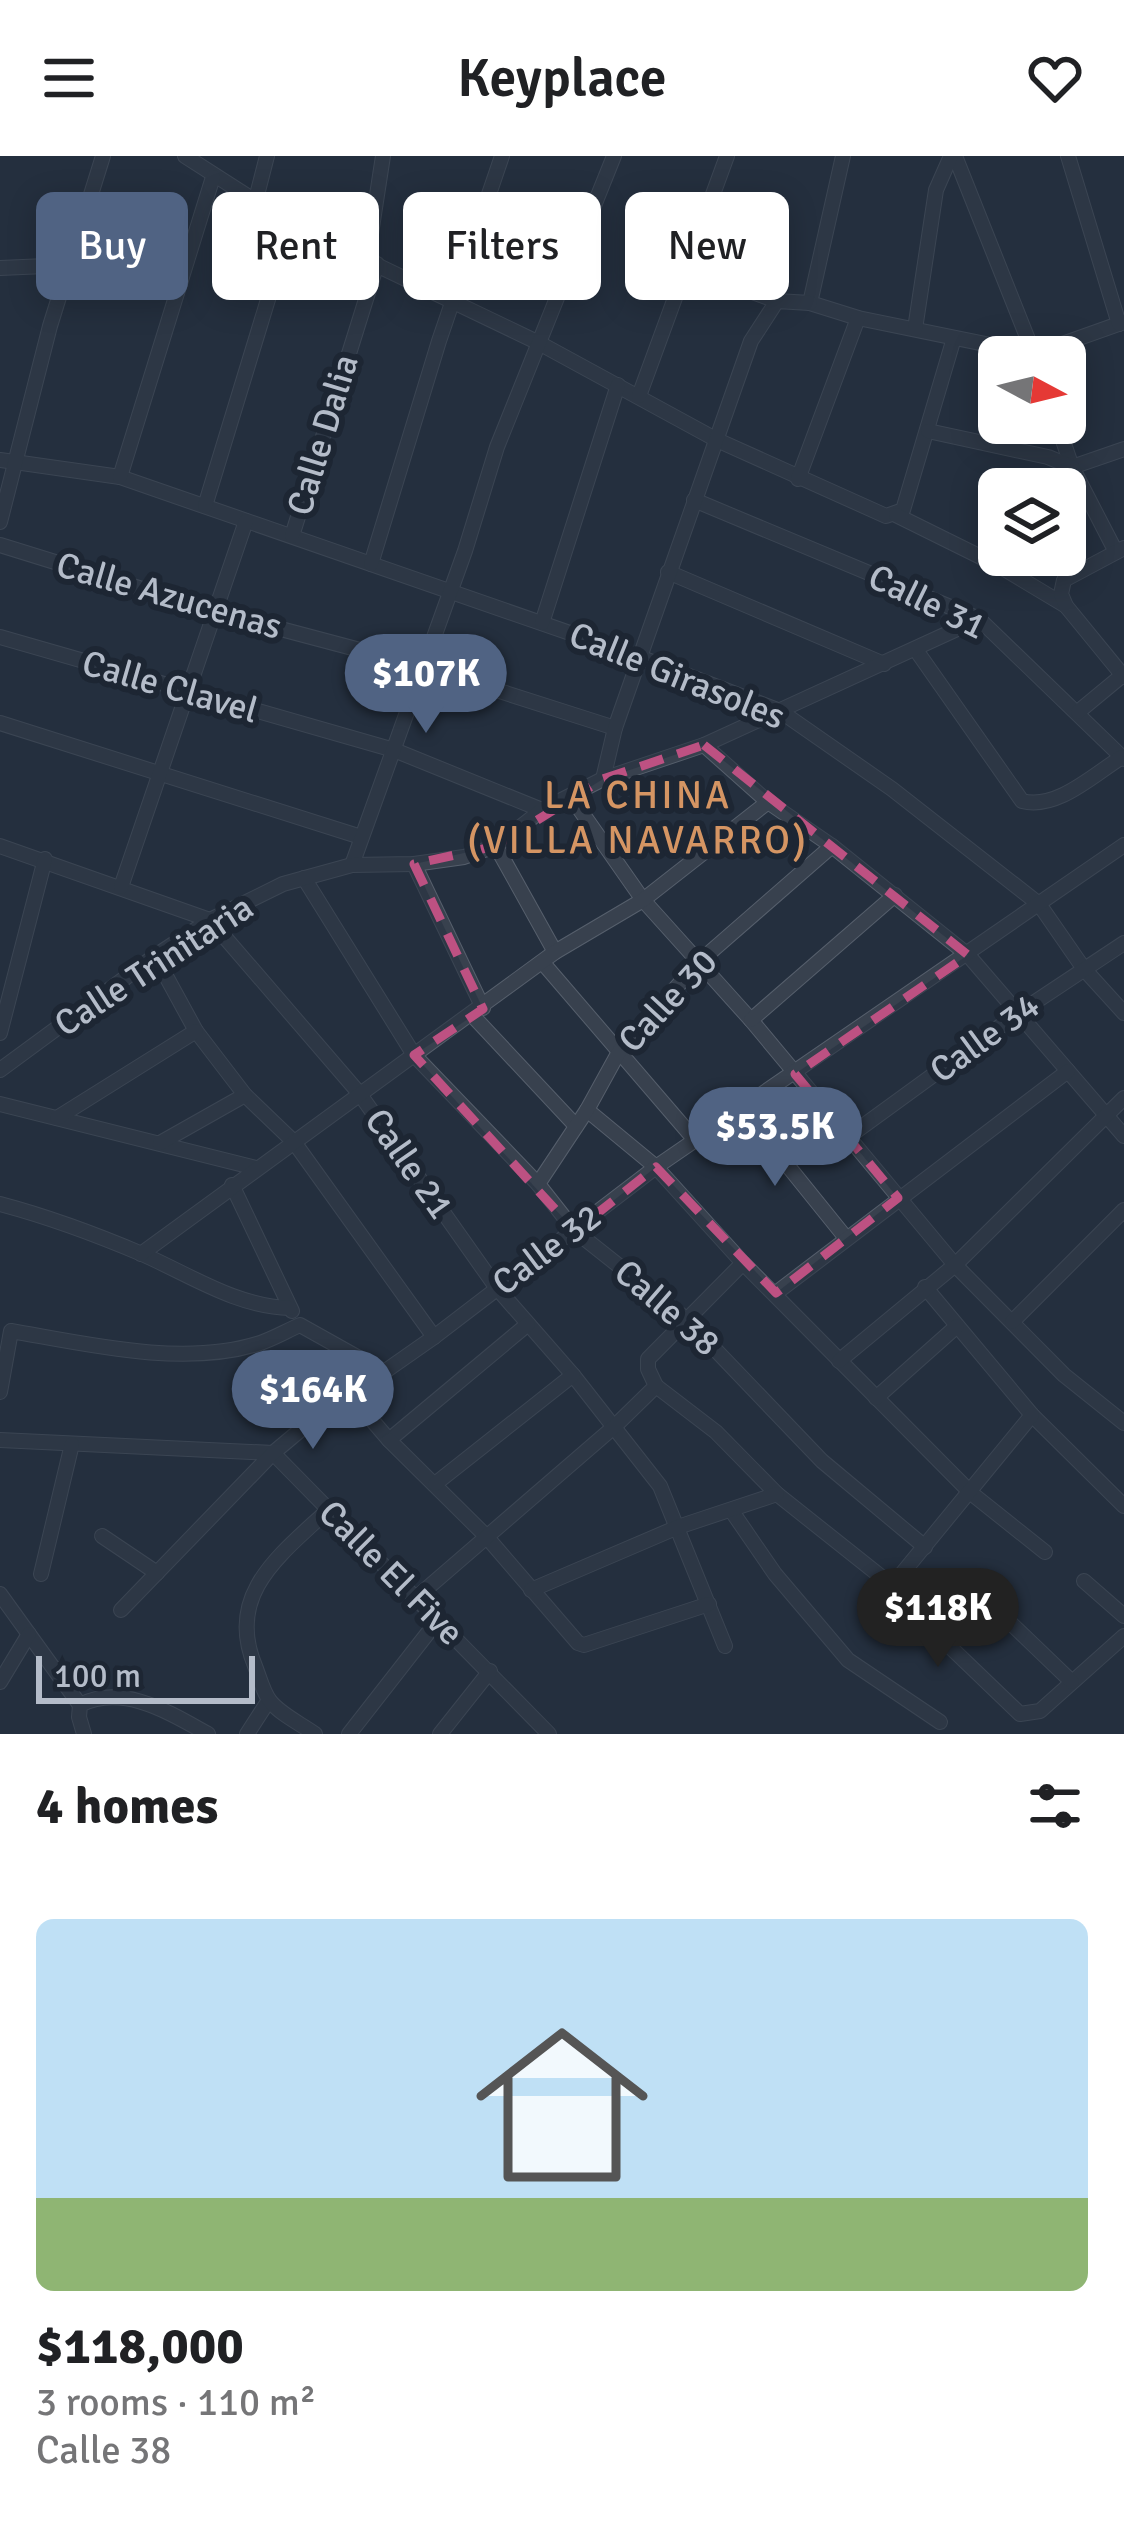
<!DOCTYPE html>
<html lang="en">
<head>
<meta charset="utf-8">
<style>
	body { margin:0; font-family:Signika,sans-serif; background:#f2f2f2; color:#202124; height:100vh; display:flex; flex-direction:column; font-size:45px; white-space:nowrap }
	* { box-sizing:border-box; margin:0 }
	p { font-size:39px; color:#757577 }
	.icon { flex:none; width:66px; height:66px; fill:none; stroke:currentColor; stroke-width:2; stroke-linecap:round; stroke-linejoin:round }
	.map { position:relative; height:1578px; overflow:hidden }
	.side { display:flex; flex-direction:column; background:#fff; flex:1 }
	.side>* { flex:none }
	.guide { position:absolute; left:36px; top:36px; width:1053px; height:108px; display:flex; gap:24px }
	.needle { width:78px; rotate:97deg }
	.buttons { position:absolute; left:978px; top:180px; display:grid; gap:24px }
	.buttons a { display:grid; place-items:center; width:108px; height:108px; border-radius:18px; background:#fff; box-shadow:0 6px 30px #0003; font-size:60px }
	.scale { position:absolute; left:36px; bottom:30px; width:219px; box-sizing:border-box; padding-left:12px; border:6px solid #b4bcc9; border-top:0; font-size:33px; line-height:42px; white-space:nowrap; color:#b4bcc9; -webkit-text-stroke:9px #1d2633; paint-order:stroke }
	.price { position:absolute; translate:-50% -102px; padding:0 27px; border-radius:42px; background:#506383; color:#fff; font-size:39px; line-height:78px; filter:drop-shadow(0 3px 6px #0008) }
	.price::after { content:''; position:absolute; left:50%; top:72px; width:36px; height:27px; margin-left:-18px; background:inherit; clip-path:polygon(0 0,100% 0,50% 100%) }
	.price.selected { background:#222; color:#fff }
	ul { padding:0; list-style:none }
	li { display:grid; align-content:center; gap:24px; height:636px; padding:0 36px }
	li+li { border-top:3px solid #e0e0e0 }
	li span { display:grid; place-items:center; height:372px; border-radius:18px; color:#555 }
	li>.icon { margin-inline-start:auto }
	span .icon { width:216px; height:216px; fill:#fffc; stroke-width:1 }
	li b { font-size:51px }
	h2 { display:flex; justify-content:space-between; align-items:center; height:144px; padding:0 36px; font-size:51px }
	.pill { padding:0 42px; border-radius:18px; background:#fff; box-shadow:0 6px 30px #0003; font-size:42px; line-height:108px }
	.pill.selected { background:#506383; color:#fff }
	header { display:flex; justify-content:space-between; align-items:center; height:156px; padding:0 36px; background:#fff; font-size:54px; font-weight:600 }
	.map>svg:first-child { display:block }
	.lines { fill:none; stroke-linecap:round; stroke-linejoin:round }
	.street-casing { stroke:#565f6c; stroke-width:16 }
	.street { stroke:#38414e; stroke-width:14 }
	.marked { fill:none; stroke:#bd5182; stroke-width:9; stroke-dasharray:24 15; stroke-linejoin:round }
	.labels { text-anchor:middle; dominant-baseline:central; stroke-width:12; stroke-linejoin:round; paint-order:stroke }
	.street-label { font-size:36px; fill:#b4bcc9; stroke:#1d2633 }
	.neighbourhood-label { font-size:39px; letter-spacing:3px; fill:#d59563; stroke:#1d2633 }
</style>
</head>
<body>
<header><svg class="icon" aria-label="menu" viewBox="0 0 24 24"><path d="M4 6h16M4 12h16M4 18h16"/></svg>Keyplace<svg class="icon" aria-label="heart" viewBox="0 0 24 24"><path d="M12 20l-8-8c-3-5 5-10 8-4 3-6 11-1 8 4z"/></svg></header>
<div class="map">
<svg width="1124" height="1578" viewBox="0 0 1124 1578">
	<rect width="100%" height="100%" fill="#242f3e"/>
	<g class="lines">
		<g class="street-casing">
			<g id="street">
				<polyline points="185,0 291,68 539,187 717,284 886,360 903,354 954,182"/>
				<polyline points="843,0 810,147 858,162 1034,198 1124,166"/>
				<polyline points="955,0 1035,201"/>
				<polyline points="1068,0 1119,168"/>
				<polyline points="256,43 267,0"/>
				<polyline points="367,104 383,0"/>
				<polyline points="0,112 69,109"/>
				<polyline points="687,112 777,145"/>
				<polyline points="915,173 936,34 951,0"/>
				<polyline points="639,240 727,0"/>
				<polyline points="1057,267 1072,311 1124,293"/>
				<polyline points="928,275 1048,301 1072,311 1116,396"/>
				<polyline points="0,304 120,321 642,502 780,555 892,633 1039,748 1084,813 1124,857"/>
				<polyline points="120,321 213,21"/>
				<polyline points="798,323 858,162"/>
				<polyline points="1050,333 1063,316 1072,311"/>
				<polyline points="694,344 979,463 1124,603"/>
				<polyline points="205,350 291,68"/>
				<polyline points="896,359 1001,411 1066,450"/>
				<polyline points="0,366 50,170 103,0"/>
				<polyline points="292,380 377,108"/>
				<polyline points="0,389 213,455 424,511 615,572"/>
				<polyline points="1124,392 1064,424 1061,438 1066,450 1124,521"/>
				<polyline points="371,408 439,185 502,0"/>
				<polyline points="668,416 884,508"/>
				<polyline points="542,467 618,229"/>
				<polyline points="0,481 394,594 542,654"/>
				<path d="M916,494l106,151c35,9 71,-26 100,-44"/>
				<polyline points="1078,556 1124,518"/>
				<polyline points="0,567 361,681"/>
				<polyline points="704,589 768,646 832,690 968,799 1124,980"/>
				<polyline points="603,623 615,572 751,185 777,145 810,147"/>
				<polyline points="571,641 643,744 751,864 955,1109 1064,1219 1124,1267"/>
				<polyline points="0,690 210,764 359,937 496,1131 573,1219 660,1330 725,1490"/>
				<polyline points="496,690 555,796"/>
				<polyline points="414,708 483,852"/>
				<polyline points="352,709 465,395 497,291 614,0"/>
				<polyline points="304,722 414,899 538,1028 575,1075 686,1163 822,1305 925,1391"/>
				<polyline points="121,731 246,365"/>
				<polyline points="155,800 196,875 245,939 294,986 434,1181"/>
				<polyline points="543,807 695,984"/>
				<polyline points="473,860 576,970"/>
				<polyline points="751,864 895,739"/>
				<polyline points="0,877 45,703"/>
				<polyline points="0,914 155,800 210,764 283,728 352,709 414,708 464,701 496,690 542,654 603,623 704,589 979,463"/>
				<polyline points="0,948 256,1012"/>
				<polyline points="742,953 846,1082"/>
				<polyline points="587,954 656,1011 743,1107 971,1337 1045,1396"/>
				<polyline points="57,962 196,875"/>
				<polyline points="848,981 1017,858 1124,787"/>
				<polyline points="160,987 245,939"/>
				<polyline points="538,1028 587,954 620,894 699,806 832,690"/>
				<polyline points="232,1029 292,1155"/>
				<path d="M0,1048c49,13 95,30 142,50 48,21 95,53 148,54"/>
				<polyline points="141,1098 555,796 643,744 768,646"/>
				<polyline points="925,1131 1032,1259 1124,1350"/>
				<polyline points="776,1137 1068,915"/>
				<polyline points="1012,1166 1124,1054"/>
				<polyline points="839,1205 955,1109 1124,942"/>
				<polyline points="656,1230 716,1276 777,1338 894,1431"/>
				<polyline points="347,1235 389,1284 528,1168"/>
				<path d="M0,1236l11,-61c75,13 172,36 246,13 14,-4 29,-13 43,-19l84,47"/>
				<polyline points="876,1242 957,1170"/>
				<polyline points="1032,1259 900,1420 894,1431 895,1438 1020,1558 1040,1555 1124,1480"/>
				<polyline points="0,1284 273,1297 549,1578"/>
				<polyline points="389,1284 485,1379 578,1487 584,1489 709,1448"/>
				<polyline points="435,1328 573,1219"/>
				<polyline points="731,1354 775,1418 848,1504 940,1566"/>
				<polyline points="102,1380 157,1417"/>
				<polyline points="41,1418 72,1288"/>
				<polyline points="1084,1425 1124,1460"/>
				<polyline points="972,1430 1072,1526"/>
				<polyline points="531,1434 678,1371 777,1338"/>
				<polyline points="0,1438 80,1549"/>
				<polyline points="417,1441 615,1270 656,1230 648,1213 648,1203 743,1107"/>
				<polyline points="121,1454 273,1297 347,1235 384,1216 434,1181 656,1011 1124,689"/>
				<polyline points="0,1526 29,1478"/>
				<path d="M84,1578l-5,-17 1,-12c43,-22 90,8 128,29"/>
				<polyline points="247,1578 269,1544"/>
				<path d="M315,1578c-14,-10 -35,-20 -45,-33 -7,-9 -11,-25 -15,-35 -30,-72 25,-111 73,-156"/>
				<polyline points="349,1578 438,1464"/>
				<polyline points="440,1578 490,1515"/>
			</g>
		</g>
		<use href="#street" class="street"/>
	</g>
	<path d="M0 0H1124V1578H0ZM704,589l264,210 -173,119 103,124 -122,95 -120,-126 -81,64 -161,-176 69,-46 -69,-145 82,-18 107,-67z" fill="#242f3e" fill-opacity=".55" fill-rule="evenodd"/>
	<path class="marked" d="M704,589l264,210 -173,119 103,124 -122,95 -120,-126 -81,64 -161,-176 69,-46 -69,-145 82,-18 107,-67z"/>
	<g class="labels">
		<g class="street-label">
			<text transform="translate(323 279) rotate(-73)">Calle Dalia</text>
			<text transform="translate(169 440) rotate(16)">Calle Azucenas</text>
			<text transform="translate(927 446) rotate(26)">Calle 31</text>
			<text transform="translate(677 520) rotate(22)">Calle Girasoles</text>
			<text transform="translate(170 531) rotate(16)">Calle Clavel</text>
			<text transform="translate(154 810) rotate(-33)">Calle Trinitaria</text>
			<text transform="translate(668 845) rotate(-47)">Calle 30</text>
			<text transform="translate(985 882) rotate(-36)">Calle 34</text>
			<text transform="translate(409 1008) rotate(55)">Calle 21</text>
			<text transform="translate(547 1094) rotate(-37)">Calle 32</text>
			<text transform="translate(667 1152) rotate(41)">Calle 38</text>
			<text transform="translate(391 1417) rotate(45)">Calle El Five</text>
		</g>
		<g class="neighbourhood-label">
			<text x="638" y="639">LA CHINA<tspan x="638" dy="45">(VILLA NAVARRO)</tspan></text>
		</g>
	</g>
</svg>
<div class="buttons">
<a><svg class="needle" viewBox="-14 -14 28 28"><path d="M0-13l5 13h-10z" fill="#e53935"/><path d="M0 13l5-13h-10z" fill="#757577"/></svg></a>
<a><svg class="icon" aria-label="layers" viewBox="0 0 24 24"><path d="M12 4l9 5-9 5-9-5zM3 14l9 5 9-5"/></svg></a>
</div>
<div class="scale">100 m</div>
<b class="price" style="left:426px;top:580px">$107K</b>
<b class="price" style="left:775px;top:1033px">$53.5K</b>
<b class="price" style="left:313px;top:1296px">$164K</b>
<b class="price selected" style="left:938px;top:1514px">$118K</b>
<div class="guide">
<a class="pill selected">Buy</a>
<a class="pill">Rent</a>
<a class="pill">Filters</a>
<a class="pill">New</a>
</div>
</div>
<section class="side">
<h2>4 homes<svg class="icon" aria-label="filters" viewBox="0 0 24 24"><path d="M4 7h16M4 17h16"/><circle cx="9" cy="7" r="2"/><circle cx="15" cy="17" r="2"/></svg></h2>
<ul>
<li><span style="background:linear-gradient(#bfe0f5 75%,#8fb573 0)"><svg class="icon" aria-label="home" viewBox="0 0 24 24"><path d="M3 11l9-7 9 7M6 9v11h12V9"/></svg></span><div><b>$118,000</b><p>3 rooms · 110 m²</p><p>Calle 38</p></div></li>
</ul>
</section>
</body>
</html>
